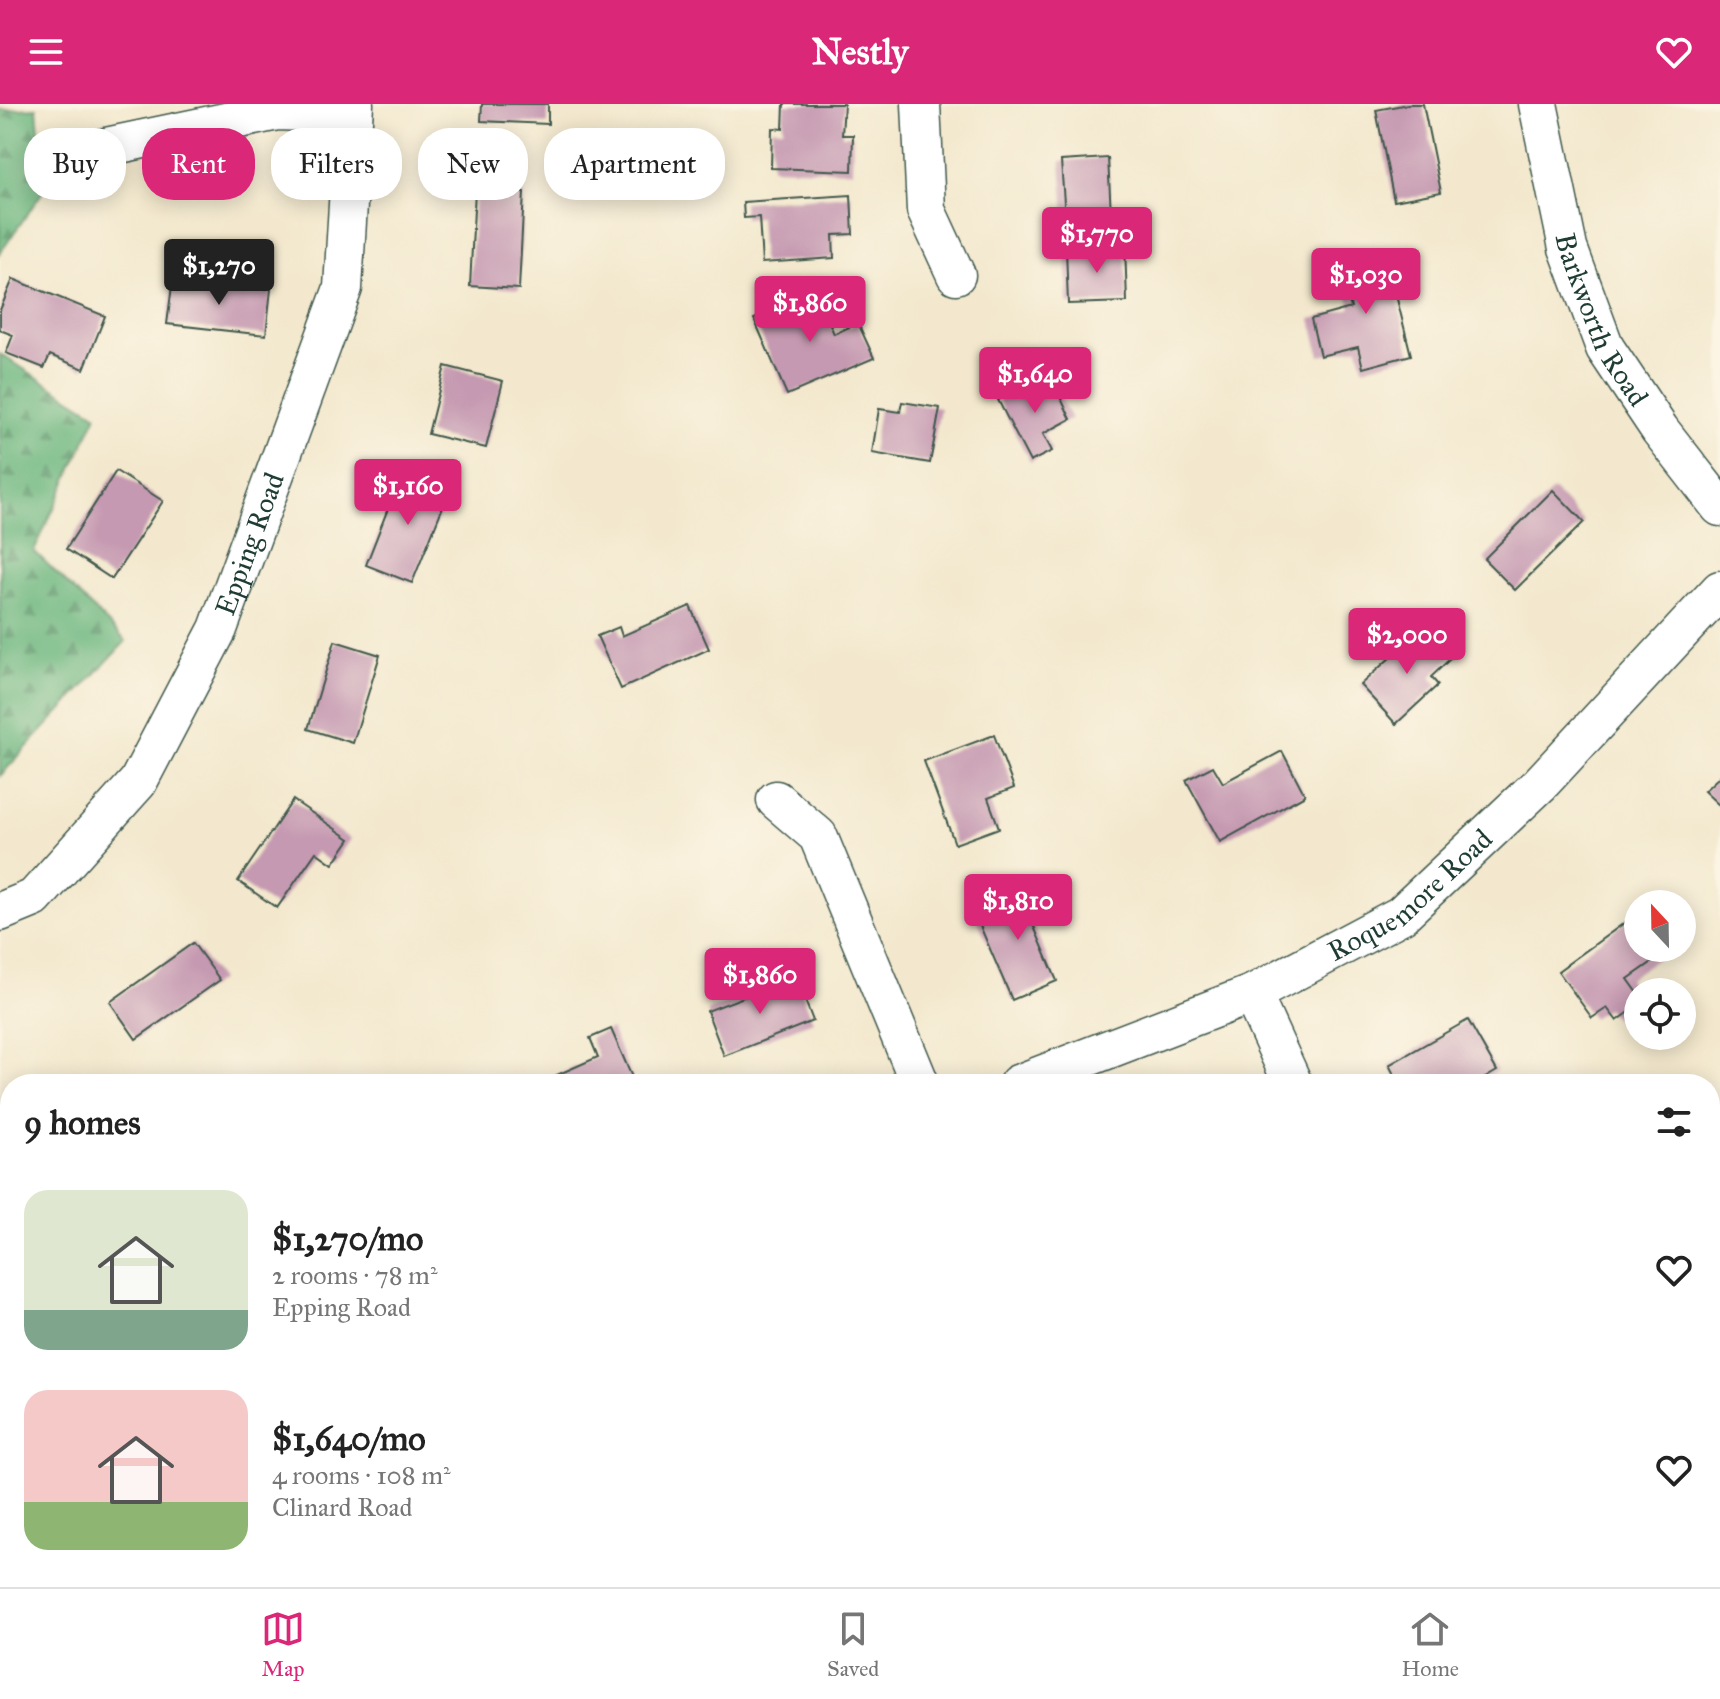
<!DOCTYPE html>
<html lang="en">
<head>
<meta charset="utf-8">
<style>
	body { margin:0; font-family:"IM FELL Great Primer",serif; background:#f2f2f2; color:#222; height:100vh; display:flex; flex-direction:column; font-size:30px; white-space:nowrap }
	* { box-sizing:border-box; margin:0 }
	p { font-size:26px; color:#767676 }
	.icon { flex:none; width:44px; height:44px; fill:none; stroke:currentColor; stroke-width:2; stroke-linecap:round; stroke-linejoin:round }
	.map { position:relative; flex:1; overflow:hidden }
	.sheet { position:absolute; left:0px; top:970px; width:1720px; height:514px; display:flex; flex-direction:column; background:#fff; border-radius:32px 32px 0 0; box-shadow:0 4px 20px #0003 }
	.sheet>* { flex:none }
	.banner { position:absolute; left:24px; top:24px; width:800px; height:72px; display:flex; gap:16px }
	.needle { width:52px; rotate:338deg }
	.tools { position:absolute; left:1624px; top:786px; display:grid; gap:16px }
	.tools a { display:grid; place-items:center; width:72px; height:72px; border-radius:50%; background:#fff; box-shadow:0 4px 20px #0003; font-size:40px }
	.price { position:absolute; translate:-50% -68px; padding:0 18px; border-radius:8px; background:#db2777; color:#fff; font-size:26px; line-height:52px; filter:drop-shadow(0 2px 4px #0008) }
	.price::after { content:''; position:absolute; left:50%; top:48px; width:24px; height:18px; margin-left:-12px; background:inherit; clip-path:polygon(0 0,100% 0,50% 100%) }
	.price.current { background:#222; color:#fff }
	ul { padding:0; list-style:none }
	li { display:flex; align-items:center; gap:24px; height:200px; padding:0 24px }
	li span { display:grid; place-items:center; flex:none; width:224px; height:160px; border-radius:24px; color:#555 }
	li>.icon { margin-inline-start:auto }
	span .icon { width:96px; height:96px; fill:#fffc; stroke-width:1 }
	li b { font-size:34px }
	h2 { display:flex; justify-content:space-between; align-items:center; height:96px; padding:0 24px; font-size:34px }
	.tag { padding:0 28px; border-radius:32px; background:#fff; box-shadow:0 4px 20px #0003; font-size:28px; line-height:72px }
	.tag.current { background:#db2777; color:#fff }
	header { display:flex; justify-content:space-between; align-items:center; height:104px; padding:0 24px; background:#db2777; color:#fff; font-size:36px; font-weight:800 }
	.tab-bar { display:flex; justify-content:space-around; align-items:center; height:112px; border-top:2px solid #e0e0e0; background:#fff; font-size:22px; color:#767676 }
	.tab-bar a { display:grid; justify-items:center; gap:4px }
	.tab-bar .current { color:#db2777 }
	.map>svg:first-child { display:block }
	.forest { fill:url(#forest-firs); stroke:#457a59; stroke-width:2 }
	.building { fill:#c599b1 }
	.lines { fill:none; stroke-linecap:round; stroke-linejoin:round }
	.minor-casing { stroke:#3f574b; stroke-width:41 }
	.minor { stroke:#fff; stroke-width:38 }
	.labels { text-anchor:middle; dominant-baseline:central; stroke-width:8; stroke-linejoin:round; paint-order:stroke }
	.street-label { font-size:28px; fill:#1f3d34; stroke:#fcf5e5 }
</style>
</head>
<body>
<header><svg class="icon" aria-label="menu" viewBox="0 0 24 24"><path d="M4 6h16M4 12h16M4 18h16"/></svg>Nestly<svg class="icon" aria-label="heart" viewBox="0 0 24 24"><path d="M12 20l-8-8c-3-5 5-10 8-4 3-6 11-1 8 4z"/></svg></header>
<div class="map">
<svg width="1720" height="1483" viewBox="0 0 1720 1483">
	<defs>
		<pattern id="forest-firs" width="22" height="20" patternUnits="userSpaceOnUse" patternTransform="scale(2)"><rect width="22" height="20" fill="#6bb67e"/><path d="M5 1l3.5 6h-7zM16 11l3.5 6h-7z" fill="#579568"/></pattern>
	</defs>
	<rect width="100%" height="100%" fill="#fcf5e5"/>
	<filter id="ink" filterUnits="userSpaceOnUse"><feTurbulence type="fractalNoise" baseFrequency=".0125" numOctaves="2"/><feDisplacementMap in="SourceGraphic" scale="16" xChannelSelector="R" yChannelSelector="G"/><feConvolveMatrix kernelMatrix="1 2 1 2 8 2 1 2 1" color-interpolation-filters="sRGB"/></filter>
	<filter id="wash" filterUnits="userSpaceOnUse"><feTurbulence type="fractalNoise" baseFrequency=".006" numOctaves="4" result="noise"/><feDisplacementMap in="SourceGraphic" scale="32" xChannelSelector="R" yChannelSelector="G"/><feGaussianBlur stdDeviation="1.8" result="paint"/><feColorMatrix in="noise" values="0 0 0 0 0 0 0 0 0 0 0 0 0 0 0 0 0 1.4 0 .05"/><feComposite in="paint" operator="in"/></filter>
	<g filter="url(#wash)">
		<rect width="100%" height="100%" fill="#f3e8cd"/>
		<g class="forest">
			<polygon points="37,4 44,86 0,149 0,6"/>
			<polygon points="0,250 97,311 34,447 126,537 0,672"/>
			<polygon points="1720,1382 1720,1483 1613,1483 1622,1474 1710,1474 1710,1392"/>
			<polygon points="780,1474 1003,1474 1013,1483 766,1483"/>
		</g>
		<g id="blocks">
			<g class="building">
				<polygon points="482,0 548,0 548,20 481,17"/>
				<polygon points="784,0 844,0 842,31 853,31 852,67 771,64 772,24 783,25"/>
				<polygon points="1408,0 1423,0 1441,88 1394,97 1376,6"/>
				<polygon points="1108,54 1111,110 1065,113 1061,57"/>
				<polygon points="475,86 524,88 519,185 470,182"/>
				<polygon points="851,91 853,130 833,131 834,154 762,159 759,113 744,114 743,98"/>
				<polygon points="1125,141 1127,198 1068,200 1066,144"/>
				<polygon points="1386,151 1411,251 1363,264 1358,243 1320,252 1311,215 1351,204 1340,162"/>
				<polygon points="173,174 271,185 266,231 167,220"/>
				<polygon points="13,175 105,212 84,265 50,251 44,264 6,249 13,231 0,226 0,206"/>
				<polygon points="816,188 834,230 858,219 874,254 787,291 754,215"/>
				<polygon points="445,262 503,277 486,344 428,330"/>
				<polygon points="1049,270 1071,315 1043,330 1052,347 1030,358 998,296"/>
				<polygon points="902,298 940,304 930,359 872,349 879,305 900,308"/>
				<polygon points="403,366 450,385 412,479 366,461"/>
				<polygon points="116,367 163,397 112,475 66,445"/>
				<polygon points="1553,386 1584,418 1515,486 1484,455"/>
				<polygon points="690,502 709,545 621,585 597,532 619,523 622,532"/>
				<polygon points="1424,523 1452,553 1431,573 1438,581 1396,620 1360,581"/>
				<polygon points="335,537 380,551 353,639 308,625"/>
				<polygon points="994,631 1014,684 988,694 999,724 955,740 924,657"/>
				<polygon points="1282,647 1305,691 1220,738 1186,676 1213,662 1223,679"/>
				<polygon points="1720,672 1720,702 1704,687"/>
				<polygon points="293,696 350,735 333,760 316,748 277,804 238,777"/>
				<polygon points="1037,782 1049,811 1032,818 1057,877 1012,896 974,808"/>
				<polygon points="1638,809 1638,844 1665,844 1668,847 1628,875 1638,889 1638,902 1617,917 1607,904 1592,914 1558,867"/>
				<polygon points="193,839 220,876 136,935 110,898"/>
				<polygon points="796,873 813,917 724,952 707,907"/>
				<polygon points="1468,916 1497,967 1475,980 1399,980 1389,961"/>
				<polygon points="611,925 635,980 553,980 550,974 598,953 590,934"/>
				<polygon points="10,1284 10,1335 0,1339 0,1288"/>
				<polygon points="1308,1474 1404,1474 1404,1475 1370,1483 1310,1483"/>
				<polygon points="1413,1474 1454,1474 1456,1483 1412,1483 1410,1475"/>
			</g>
		</g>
	</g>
	<g filter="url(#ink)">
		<use href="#blocks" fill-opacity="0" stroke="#3f574b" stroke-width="2"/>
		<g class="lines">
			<g class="minor-casing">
				<g id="minor">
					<polyline points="921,0 926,106 956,171"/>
					<path id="s1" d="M1538,0l30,144 37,100 55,82 60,77"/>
					<polyline points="72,50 278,7 353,10"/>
					<polyline points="776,696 818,732 920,980"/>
					<path id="s2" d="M0,808l34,-14 104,-116 80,-153 125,-341 11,-184"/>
					<polyline points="1252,890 1293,980"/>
					<path id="s3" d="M1018,980l234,-90 149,-79 139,-131 180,-194"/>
					<polyline points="464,1474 483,1483"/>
					<polyline points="0,1483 37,1474"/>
				</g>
			</g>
			<use href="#minor" class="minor"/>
		</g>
	</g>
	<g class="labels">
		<g class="street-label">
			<text stroke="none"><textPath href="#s1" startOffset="226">Barkworth Road</textPath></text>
			<text stroke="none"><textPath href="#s2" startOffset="456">Epping Road</textPath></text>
			<text stroke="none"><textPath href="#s3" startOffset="438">Roquemore Road</textPath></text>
		</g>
	</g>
</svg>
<div class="tools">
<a><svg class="needle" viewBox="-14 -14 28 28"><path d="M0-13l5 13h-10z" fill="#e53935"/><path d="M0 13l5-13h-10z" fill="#767676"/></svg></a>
<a><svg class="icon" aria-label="locate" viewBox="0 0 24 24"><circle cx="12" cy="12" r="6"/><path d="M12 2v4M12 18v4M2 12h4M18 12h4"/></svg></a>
</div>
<b class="price" style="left:1097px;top:171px">$1,770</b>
<b class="price current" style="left:219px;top:203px">$1,270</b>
<b class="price" style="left:1366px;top:212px">$1,030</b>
<b class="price" style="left:810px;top:240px">$1,860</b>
<b class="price" style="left:1035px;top:311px">$1,640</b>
<b class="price" style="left:408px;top:423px">$1,160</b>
<b class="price" style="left:1407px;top:572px">$2,000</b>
<b class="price" style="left:1018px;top:838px">$1,810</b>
<b class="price" style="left:760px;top:912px">$1,860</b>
<div class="banner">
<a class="tag">Buy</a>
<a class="tag current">Rent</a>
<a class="tag">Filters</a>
<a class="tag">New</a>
<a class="tag">Apartment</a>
</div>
<section class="sheet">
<h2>9 homes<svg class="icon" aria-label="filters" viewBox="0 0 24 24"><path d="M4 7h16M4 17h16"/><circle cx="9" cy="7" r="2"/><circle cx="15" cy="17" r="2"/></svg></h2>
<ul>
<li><span style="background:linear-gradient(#dfe7d0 75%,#7fa58c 0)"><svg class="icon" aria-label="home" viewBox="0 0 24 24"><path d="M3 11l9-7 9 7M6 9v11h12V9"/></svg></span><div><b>$1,270/mo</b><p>2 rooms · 78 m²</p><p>Epping Road</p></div><svg class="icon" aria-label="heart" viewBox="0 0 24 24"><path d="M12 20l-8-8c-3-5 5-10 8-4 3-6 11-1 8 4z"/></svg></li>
<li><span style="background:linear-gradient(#f6c9c9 70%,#8fb573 0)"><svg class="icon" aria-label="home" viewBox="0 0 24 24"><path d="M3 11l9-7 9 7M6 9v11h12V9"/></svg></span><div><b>$1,640/mo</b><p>4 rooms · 108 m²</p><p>Clinard Road</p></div><svg class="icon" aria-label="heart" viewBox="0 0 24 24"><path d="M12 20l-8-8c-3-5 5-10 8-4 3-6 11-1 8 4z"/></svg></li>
</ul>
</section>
</div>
<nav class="tab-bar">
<a class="current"><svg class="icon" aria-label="map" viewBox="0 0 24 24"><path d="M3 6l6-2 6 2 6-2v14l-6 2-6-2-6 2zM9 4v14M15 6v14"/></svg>Map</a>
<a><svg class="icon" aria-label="saved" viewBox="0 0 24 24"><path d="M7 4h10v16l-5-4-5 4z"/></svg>Saved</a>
<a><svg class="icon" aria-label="home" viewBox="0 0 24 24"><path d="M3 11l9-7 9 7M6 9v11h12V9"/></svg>Home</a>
</nav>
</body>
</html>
